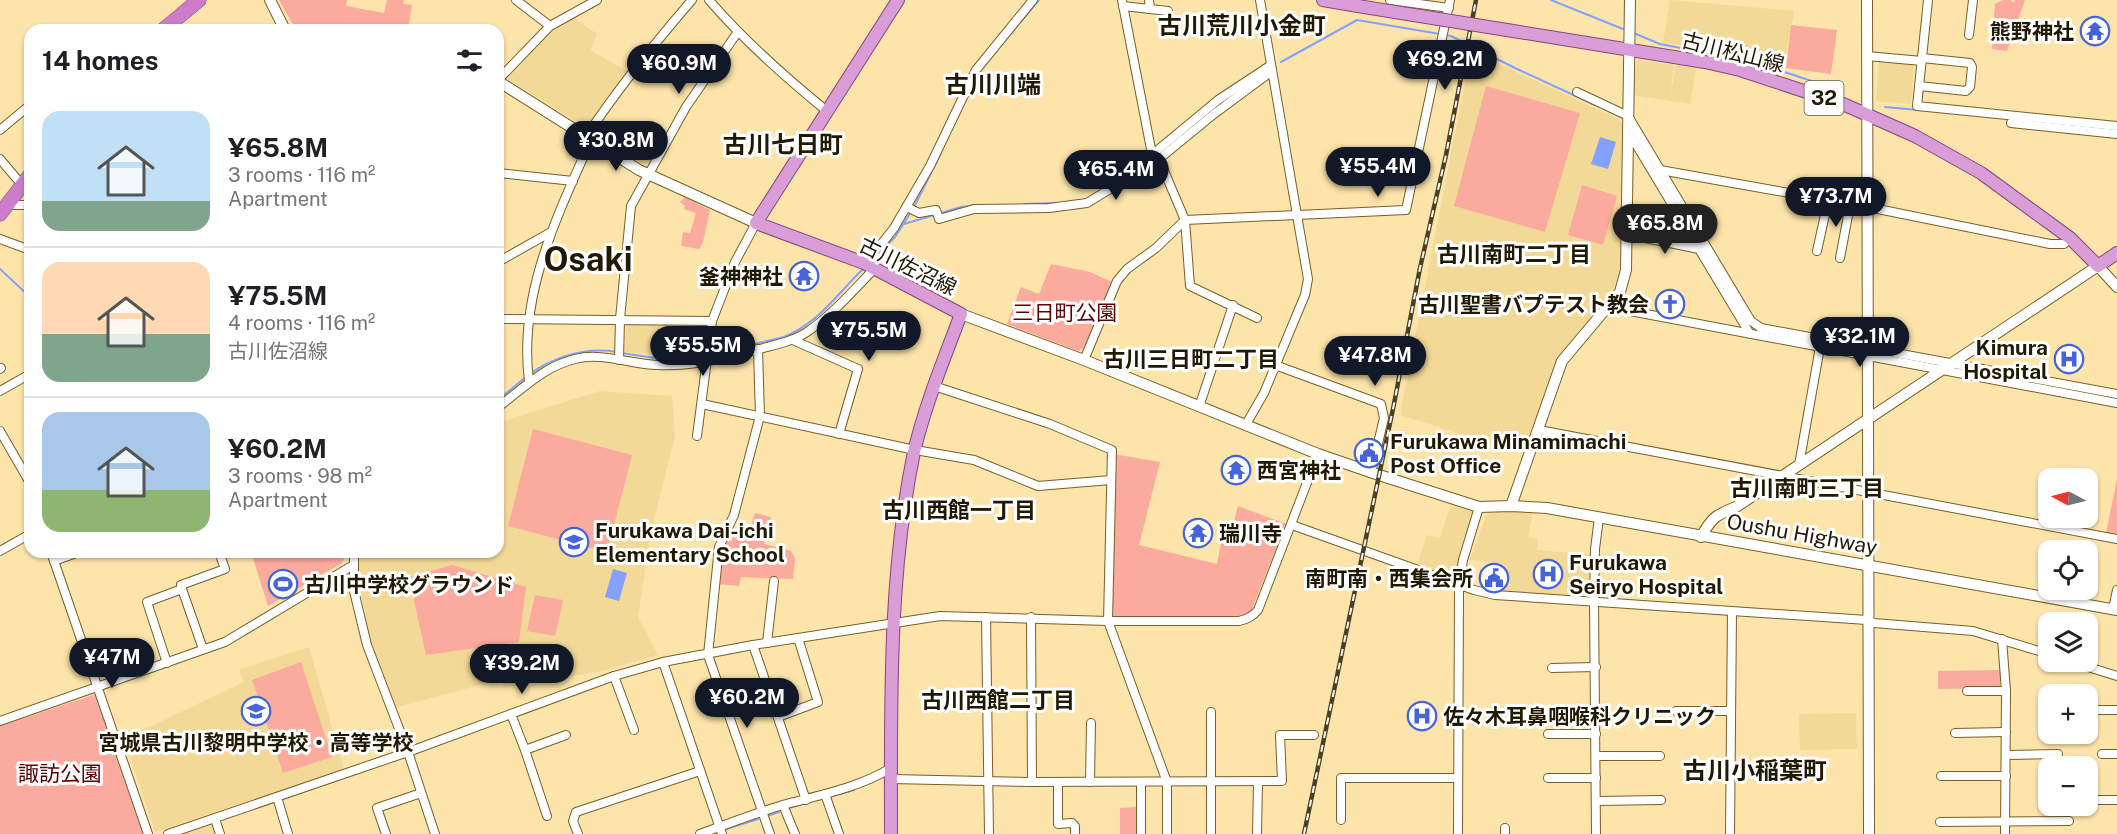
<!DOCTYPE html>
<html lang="en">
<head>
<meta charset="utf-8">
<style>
	body { margin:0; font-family:"Public Sans","Noto Sans JP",sans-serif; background:#f6f6f6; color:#202124; height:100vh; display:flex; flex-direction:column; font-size:22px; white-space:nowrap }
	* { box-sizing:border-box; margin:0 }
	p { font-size:20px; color:#757577 }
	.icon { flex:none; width:33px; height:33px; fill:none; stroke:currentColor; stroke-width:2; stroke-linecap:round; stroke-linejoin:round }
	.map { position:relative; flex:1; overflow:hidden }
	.drawer { position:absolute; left:24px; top:24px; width:480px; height:534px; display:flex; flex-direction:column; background:#fff; border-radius:18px; box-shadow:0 2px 4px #0004 }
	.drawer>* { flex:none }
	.needle { width:39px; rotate:277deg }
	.buttons { position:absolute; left:2038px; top:468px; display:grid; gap:12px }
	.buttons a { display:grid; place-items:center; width:60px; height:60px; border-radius:12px; background:#fff; box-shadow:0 2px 4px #0004; font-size:30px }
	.price { position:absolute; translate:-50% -51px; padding:0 14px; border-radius:21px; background:#111827; color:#fff; font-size:20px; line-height:39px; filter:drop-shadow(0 2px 3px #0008) }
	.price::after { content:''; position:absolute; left:50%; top:36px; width:18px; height:14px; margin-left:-9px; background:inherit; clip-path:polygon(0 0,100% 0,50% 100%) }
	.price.active { background:#222; color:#fff }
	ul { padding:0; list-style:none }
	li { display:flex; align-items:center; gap:18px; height:150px; padding:0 18px }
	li+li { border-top:2px solid #e0e0e0 }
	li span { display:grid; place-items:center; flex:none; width:168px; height:120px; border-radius:18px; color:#555 }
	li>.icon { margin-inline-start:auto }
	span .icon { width:72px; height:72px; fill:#fffc; stroke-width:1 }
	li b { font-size:26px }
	h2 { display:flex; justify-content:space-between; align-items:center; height:72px; padding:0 18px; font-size:26px }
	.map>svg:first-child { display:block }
	.built { fill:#f3d997 }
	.green { fill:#fbaa9e }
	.water { fill:#84a2fc }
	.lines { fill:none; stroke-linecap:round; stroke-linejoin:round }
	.stream { stroke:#84a2fc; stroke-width:2 }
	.minor-casing { stroke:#756028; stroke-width:10 }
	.tertiary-casing { stroke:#756028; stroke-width:12 }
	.primary-casing { stroke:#89457c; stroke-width:14 }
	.trunk-casing { stroke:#89457c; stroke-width:15 }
	.minor { stroke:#fff; stroke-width:8 }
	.tertiary { stroke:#fff; stroke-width:10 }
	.primary { stroke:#d99dd7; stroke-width:12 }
	.trunk { stroke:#cc7cca; stroke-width:14 }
	.rail-casing { stroke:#4c4023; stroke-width:4.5 }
	.rail { stroke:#fff; stroke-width:2; stroke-dasharray:7; stroke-linecap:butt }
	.primary-bridge-casing { stroke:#89457c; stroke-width:14; stroke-linecap:butt }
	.primary-bridge { stroke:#d99dd7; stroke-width:12 }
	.labels { text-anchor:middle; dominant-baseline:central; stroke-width:6; stroke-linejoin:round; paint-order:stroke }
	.shield { fill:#fff; stroke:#645e4f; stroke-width:1.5 }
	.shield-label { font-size:20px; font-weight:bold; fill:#221903 }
	.poi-label { font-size:21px; font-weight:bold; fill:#221903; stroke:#fff; text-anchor:start }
	.street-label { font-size:21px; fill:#221903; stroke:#fff }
	.park-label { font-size:21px; fill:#590001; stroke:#fff }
	.neighbourhood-label { font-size:22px; font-weight:bold; fill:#221903; stroke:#fff }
	.quarter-label { font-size:24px; font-weight:bold; fill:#221903; stroke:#fff }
	.town-label { font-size:33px; font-weight:bold; fill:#221903; stroke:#fff }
</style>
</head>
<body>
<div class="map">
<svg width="2117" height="834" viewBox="0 0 2117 834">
	<rect width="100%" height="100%" fill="#fce4aa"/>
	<g class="built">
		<polygon points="1670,0 1794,11 1783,68 1757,59 1711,49 1663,43"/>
		<polygon points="574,18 597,34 590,50 627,71 587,128 506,78 554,29"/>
		<polygon points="1471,51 1616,118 1622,123 1620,267 1617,280 1610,294 1562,352 1522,453 1400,415"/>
		<polygon points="1637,60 1674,65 1670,98 1676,64 1696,68 1690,104 1632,95"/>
		<polygon points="1879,61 1914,64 1911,104 1876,101"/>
		<polygon points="626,324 704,325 703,354 679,357 625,352"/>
		<polygon points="600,391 672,396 675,436 651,532 638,617 658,655 603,671 504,688 502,679 394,708 374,655 357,575 358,552 498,552 498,423"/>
		<polygon points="1451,504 1473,510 1460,559 1457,579 1417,565 1427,535 1440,538"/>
		<polygon points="1493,510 1533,511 1528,537 1538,539 1537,550 1593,555 1593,598 1495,592 1498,563 1470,560 1486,516"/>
		<polygon points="309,647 344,769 155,832 124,739 244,682 239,670"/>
		<polygon points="1856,713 1857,749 1800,750 1799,714"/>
		<polygon points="212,824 215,834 183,834"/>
	</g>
	<g class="green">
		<polygon points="279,0 347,0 346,6 384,13 387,0 404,0 403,4 412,5 408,30 296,30"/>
		<polygon points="2003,0 2010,0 2014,3 2015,0 2025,0 2007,51 1992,49 1995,4"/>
		<polygon points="1791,25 1837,30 1831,74 1786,68"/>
		<polygon points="1486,86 1580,113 1545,232 1454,206"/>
		<polygon points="1582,185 1617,196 1603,245 1568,235"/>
		<polygon points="685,197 710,210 703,242 699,249 681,246 683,232 690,233 696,213 684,209 685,206 680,202"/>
		<polygon points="1051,264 1090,272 1112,282 1086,347 1078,351 1007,324 1021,287 1039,294"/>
		<polygon points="533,429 632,455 607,552 508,526"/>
		<polygon points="1113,454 1160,462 1139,545 1217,564 1223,533 1231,533 1238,506 1286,524 1251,611 1245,618 1116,618 1111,614"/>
		<polygon points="2117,479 2117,535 2106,533"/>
		<polygon points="755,513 771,517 764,544 791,551 795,558 793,579 741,577 739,586 717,584 722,548 727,537 747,538"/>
		<polygon points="251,552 347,552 342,563 268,606"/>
		<polygon points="452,565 526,587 519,642 426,655 409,577"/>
		<polygon points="535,595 563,600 555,636 527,631"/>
		<polygon points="301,662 332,757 283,773 252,680"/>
		<polygon points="2000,670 2000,688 1938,689 1938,671"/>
		<polygon points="96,694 144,834 0,834 0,726"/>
		<polygon points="1136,807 1136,834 1120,834 1120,808"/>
	</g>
	<g class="water">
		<polygon points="1600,137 1616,142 1608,169 1591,164"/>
		<polygon points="613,569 627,573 619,601 605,597"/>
	</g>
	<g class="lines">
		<g class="stream">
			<polyline points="1551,0 1623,29"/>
			<polyline points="1636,34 1660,44 1757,63 1839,90"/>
			<polyline points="1446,35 1451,36 1515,68 1595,105"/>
			<polyline points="1281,62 1357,20 1440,34"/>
			<polyline points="983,67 1039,0"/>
			<polyline points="1885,107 1918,110"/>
			<polyline points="1024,204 1055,203"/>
			<polyline points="914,207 941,153"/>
			<polyline points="904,224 961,207 977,205"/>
			<polyline points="872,261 895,237 911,212"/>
			<polyline points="0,269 30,297"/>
			<polyline points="1749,325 1759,331"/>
			<path d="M622,353l39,6 34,-1 89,-21c37,-16 52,-42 79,-68"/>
			<path d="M531,373c26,-17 55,-26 86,-21"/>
			<polyline points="498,400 527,376"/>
			<polyline points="829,797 854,790"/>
			<polyline points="789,808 806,803"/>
			<polyline points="767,816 779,812"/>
			<polyline points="723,830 758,819"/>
		</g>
		<g class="minor-casing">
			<g id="minor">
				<polyline points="516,0 550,26"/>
				<path d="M709,0c36,42 76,77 119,112"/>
				<polyline points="1122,0 1151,149 1159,159 1185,220 1190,286 1257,318"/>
				<polyline points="1149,0 1150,9"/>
				<polyline points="1390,0 1449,8"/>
				<polyline points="1928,0 1917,106 2117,126"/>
				<polyline points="1123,6 1168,11"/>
				<polyline points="1969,35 1973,0"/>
				<polyline points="1867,56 1922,61"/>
				<polyline points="498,80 550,26 597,0"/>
				<polyline points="1919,86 1966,91 1970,87 1972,67 1970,63 1922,58"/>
				<polyline points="1577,92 1628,116 1751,321 1761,328 2117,394"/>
				<polyline points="2011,123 2117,134"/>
				<polyline points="0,130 30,105"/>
				<polyline points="1628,131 1750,334"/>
				<path d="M586,137c32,-49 68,-93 106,-137"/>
				<polyline points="1154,153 1218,100 1271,65"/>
				<polyline points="0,159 22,185"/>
				<polyline points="1660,170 1868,207 2050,244 2064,244 2070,238"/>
				<polyline points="498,173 573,181"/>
				<polyline points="6,205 30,205"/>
				<polyline points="907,207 919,213 936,210 939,219 974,209 1049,208 1087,203 1159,159 1214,114 1272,71"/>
				<polyline points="1626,234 1699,249 1702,247"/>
				<polyline points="0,239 30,250"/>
				<polyline points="1817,251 1828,201"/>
				<polyline points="1840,258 1850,205"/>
				<polyline points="498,262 551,232"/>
				<polyline points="861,262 883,242 894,228 930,166 976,70 1033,0"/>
				<polyline points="1609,307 2117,403"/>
				<polyline points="498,319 712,321"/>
				<polyline points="793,340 858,369 839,434"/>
				<polyline points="758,349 760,416 734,515 719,547 708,655 770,834"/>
				<polyline points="619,360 620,319 631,206 686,107 737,33"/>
				<polyline points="1084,360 1117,281 1127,269 1156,248 1185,220 1406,210 1450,0"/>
				<polyline points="1275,365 1381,404 1384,418 1371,473"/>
				<polyline points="0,369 1,368"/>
				<path d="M529,381c-11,-86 28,-165 62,-241"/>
				<polyline points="934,386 1050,424 1112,450 1108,621 1167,782 1167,834"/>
				<polyline points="0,391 30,374"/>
				<polyline points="702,404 915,450 974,460 1038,486 1111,480"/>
				<path d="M498,407c26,-19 45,-40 77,-48 26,-7 55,5 82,6 34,2 66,-7 99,-15 17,-5 36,-8 51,-18 25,-17 46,-41 67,-63"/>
				<polyline points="1199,407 1233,305"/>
				<polyline points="1245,426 1264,393 1305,295 1308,279 1260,0"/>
				<polyline points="1539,430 2117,539"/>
				<polyline points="0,431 30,483"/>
				<polyline points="697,436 712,321 735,262 756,223"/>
				<polyline points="1799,465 1820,347"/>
				<polyline points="1292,525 1474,590 1495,595 1867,620 1874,623 1973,631 2049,654"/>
				<polyline points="0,551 30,534"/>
				<polyline points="51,552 148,834"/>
				<polyline points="354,552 354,591 367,645 408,752 435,834"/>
				<polyline points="54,561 79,552"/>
				<polyline points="182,589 181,585 225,569 219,552"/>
				<polyline points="2113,609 2117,590"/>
				<polyline points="986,617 989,834"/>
				<polyline points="1031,617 1032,782"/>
				<polyline points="2002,639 2006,691 2005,834"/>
				<polyline points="767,643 774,581"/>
				<polyline points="753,645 806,800"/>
				<polyline points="663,662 722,834"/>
				<polyline points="2072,662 2117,676"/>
				<polyline points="167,663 147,602 182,589 203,649"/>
				<polyline points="1552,668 1596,667"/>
				<polyline points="614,676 634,730"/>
				<polyline points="1967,691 2006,691"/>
				<polyline points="2091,710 2117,710"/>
				<polyline points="1676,711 1730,711"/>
				<polyline points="511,714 525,750 566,735"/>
				<polyline points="778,717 818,702 798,638"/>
				<polyline points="0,721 225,642 350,567"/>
				<polyline points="1955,733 2006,732"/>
				<polyline points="1548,734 1596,734"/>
				<polyline points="525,750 547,816"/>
				<polyline points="2102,754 2117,754"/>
				<polyline points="2006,755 2058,754"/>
				<polyline points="1596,756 1660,756"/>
				<polyline points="1941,776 2006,776"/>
				<polyline points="1548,778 1596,778"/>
				<polyline points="891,779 1032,782 1282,781 1280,735 1314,735"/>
				<polyline points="1058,782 1058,824 1072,823 1075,826 1075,834"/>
				<polyline points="1090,782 1091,723"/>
				<polyline points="1141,782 1141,834"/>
				<polyline points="825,794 839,834"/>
				<polyline points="277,797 288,834"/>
				<polyline points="2088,800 2117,800"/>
				<polyline points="1596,801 1661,800"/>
				<polyline points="783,805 795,834"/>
				<polyline points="215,819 220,834"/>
				<polyline points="1341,820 1341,778 1458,778"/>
				<polyline points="1940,822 2069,821"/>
				<path d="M168,834l240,-82 206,-76 49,-14 90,-17 187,-29 168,5h131c8,-2 13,-4 19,-11l60,-156"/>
				<polyline points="386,834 377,808 421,793"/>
				<polyline points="578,834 573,821 576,812 700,771"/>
				<path d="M700,834c27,-10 55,-21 83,-29 37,-10 75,-17 108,-37"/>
				<polyline points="1211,834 1211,712"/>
				<polyline points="1257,834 1258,782"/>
				<polyline points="1458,834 1459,585 1463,560 1479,507"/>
				<polyline points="1505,834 1505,828"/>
				<polyline points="1596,834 1594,601 1595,549 1599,518"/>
				<polyline points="1730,834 1732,611"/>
			</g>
		</g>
		<g class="tertiary-casing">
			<g id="tertiary">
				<polyline points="270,0 285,30"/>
				<polyline points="1867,0 1869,834"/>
				<polyline points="498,81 639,170 756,223"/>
				<polyline points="961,314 1084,360 1318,454 1379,475 1479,507 1511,506 1547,508 2117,610"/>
				<polyline points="1511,506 1562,361 1620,292 1626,270 1630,0"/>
				<path d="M1701,537c11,-20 15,-22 35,-30l362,-241 19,21"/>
			</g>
		</g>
		<g class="primary-casing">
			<g id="primary">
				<polyline points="1323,0 1358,6"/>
				<polyline points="1507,30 1705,62 1740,70 1843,104 1915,136 1981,173 2070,238 2098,266 2117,253"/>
				<path d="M891,834c0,-127 -3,-257 23,-382 11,-47 30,-93 47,-138l-97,-51 -108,-40 142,-223"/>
			</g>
		</g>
		<g class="trunk-casing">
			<g id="trunk">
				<polyline points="163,30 199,0"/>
				<polyline points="0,214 30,175"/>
			</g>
		</g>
		<use href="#minor" class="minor"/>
		<use href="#tertiary" class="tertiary"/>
		<use href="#primary" class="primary"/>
		<use href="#trunk" class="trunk"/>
		<g class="rail-casing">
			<polyline id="rail" points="1304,834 1394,404 1420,268 1446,155 1476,0"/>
		</g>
		<use href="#rail" class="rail"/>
		<g class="primary-bridge-casing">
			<polyline id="primary-bridge" points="1358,6 1507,30"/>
		</g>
		<use href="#primary-bridge" class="primary-bridge"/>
	</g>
	<defs>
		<g id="temple-ring" transform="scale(1.5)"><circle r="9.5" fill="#fff" stroke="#4664d7" stroke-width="1.5"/><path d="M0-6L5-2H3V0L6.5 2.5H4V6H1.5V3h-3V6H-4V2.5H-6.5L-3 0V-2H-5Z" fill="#4664d7"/></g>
		<g id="church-ring" transform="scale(1.5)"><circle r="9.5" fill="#fff" stroke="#4664d7" stroke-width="1.5"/><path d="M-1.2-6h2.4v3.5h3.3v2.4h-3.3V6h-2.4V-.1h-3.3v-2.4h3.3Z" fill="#4664d7"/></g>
		<g id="hospital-ring" transform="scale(1.5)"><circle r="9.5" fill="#fff" stroke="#4664d7" stroke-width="1.5"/><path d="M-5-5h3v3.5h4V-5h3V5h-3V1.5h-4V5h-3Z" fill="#4664d7"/></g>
		<g id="civic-ring" transform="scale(1.5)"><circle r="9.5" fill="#fff" stroke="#4664d7" stroke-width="1.5"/><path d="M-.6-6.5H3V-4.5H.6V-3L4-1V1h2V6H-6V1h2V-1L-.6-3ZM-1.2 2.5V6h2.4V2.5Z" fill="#4664d7"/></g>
		<g id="school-ring" transform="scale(1.5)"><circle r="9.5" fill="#fff" stroke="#4664d7" stroke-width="1.5"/><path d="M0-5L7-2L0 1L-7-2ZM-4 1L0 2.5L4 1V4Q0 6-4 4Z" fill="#4664d7"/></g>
		<g id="stadium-ring" transform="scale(1.5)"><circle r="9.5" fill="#fff" stroke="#4664d7" stroke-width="1.5"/><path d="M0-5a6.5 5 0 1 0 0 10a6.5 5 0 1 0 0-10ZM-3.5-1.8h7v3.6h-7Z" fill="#4664d7"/></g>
	</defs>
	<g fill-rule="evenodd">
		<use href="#temple-ring" x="2095" y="31"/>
		<use href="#temple-ring" x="804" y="276"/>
		<use href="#church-ring" x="1670" y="304"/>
		<use href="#hospital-ring" x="2069" y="359"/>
		<use href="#civic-ring" x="1369" y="453"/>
		<use href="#temple-ring" x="1236" y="470"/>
		<use href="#temple-ring" x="1198" y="533"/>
		<use href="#school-ring" x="574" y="542"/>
		<use href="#hospital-ring" x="1548" y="574"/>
		<use href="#civic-ring" x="1494" y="578"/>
		<use href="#stadium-ring" x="283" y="584"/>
		<use href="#school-ring" x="256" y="711"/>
		<use href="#hospital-ring" x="1422" y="716"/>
	</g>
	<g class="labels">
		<rect class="shield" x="1804.5" y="81" width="39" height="34" rx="4.5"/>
		<g class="shield-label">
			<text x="1824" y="98">32</text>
		</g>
		<g class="poi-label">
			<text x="2074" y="31" text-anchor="end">熊野神社</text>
			<text x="783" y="276" text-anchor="end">釜神神社</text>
			<text x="1649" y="304" text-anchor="end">古川聖書バプテスト教会</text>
			<text x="2048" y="347" text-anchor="end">Kimura<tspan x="2048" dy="24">Hospital</tspan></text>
			<text x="1390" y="441">Furukawa Minamimachi<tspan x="1390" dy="24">Post Office</tspan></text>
			<text x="1257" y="470">西宮神社</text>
			<text x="595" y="530">Furukawa Dai-ichi<tspan x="595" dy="24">Elementary School</tspan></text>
			<text x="1219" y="533">瑞川寺</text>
			<text x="1569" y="562">Furukawa<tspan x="1569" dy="24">Seiryo Hospital</tspan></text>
			<text x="1473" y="578" text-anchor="end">南町南・西集会所</text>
			<text x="304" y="584">古川中学校グラウンド</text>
			<text x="1443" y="716">佐々木耳鼻咽喉科クリニック</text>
			<text x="256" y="742" text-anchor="middle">宮城県古川黎明中学校・高等学校</text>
		</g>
		<g class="street-label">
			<text transform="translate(1733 52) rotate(14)">古川松山線</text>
			<text transform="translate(908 266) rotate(26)">古川佐沼線</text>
			<text transform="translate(1802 534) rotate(10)">Oushu Highway</text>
		</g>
		<g class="park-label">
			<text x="1065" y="312">三日町公園</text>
			<text x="60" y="773">諏訪公園</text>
		</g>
		<g class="neighbourhood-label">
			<text x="1514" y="254">古川南町二丁目</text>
			<text x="1191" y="359">古川三日町二丁目</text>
			<text x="1807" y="488">古川南町三丁目</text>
			<text x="959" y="510">古川西館一丁目</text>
			<text x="998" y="700">古川西館二丁目</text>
		</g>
		<g class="quarter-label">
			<text x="1242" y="25">古川荒川小金町</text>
			<text x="993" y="84">古川川端</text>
			<text x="783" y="144">古川七日町</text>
			<text x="1755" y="770">古川小稲葉町</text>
		</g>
		<g class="town-label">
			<text x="588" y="259">Osaki</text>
		</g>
	</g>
</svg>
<div class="buttons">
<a><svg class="needle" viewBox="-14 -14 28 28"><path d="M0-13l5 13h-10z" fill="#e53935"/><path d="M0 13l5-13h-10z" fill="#757577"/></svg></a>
<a><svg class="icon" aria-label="locate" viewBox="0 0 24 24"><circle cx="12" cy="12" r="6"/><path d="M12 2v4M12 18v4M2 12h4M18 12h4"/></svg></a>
<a><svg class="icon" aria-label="layers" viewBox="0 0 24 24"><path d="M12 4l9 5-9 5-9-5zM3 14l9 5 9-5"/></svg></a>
<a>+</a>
<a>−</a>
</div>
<b class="price" style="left:1445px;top:91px">¥69.2M</b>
<b class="price" style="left:679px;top:95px">¥60.9M</b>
<b class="price" style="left:616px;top:172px">¥30.8M</b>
<b class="price" style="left:1378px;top:198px">¥55.4M</b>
<b class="price" style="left:1116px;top:201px">¥65.4M</b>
<b class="price" style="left:1836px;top:228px">¥73.7M</b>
<b class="price active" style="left:1665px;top:255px">¥65.8M</b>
<b class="price" style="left:869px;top:362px">¥75.5M</b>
<b class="price" style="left:1860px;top:368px">¥32.1M</b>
<b class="price" style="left:703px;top:377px">¥55.5M</b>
<b class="price" style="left:1375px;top:387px">¥47.8M</b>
<b class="price" style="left:112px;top:689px">¥47M</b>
<b class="price" style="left:522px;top:695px">¥39.2M</b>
<b class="price" style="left:747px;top:729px">¥60.2M</b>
<section class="drawer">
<h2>14 homes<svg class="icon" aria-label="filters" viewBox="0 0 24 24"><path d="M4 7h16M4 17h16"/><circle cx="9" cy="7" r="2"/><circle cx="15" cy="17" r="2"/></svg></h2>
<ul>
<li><span style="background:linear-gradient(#bfe0f5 75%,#7fa58c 0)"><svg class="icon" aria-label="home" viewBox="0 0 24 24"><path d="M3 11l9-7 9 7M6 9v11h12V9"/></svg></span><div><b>¥65.8M</b><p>3 rooms · 116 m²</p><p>Apartment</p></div></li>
<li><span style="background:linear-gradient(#ffd9b3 60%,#7fa58c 0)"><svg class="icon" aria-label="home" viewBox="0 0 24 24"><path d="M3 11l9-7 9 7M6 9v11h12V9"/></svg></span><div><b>¥75.5M</b><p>4 rooms · 116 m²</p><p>古川佐沼線</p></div></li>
<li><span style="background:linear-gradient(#a9c7e8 65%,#8fb573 0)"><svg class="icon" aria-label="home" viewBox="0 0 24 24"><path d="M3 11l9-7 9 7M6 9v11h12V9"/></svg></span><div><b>¥60.2M</b><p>3 rooms · 98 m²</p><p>Apartment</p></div></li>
</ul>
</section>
</div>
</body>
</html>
